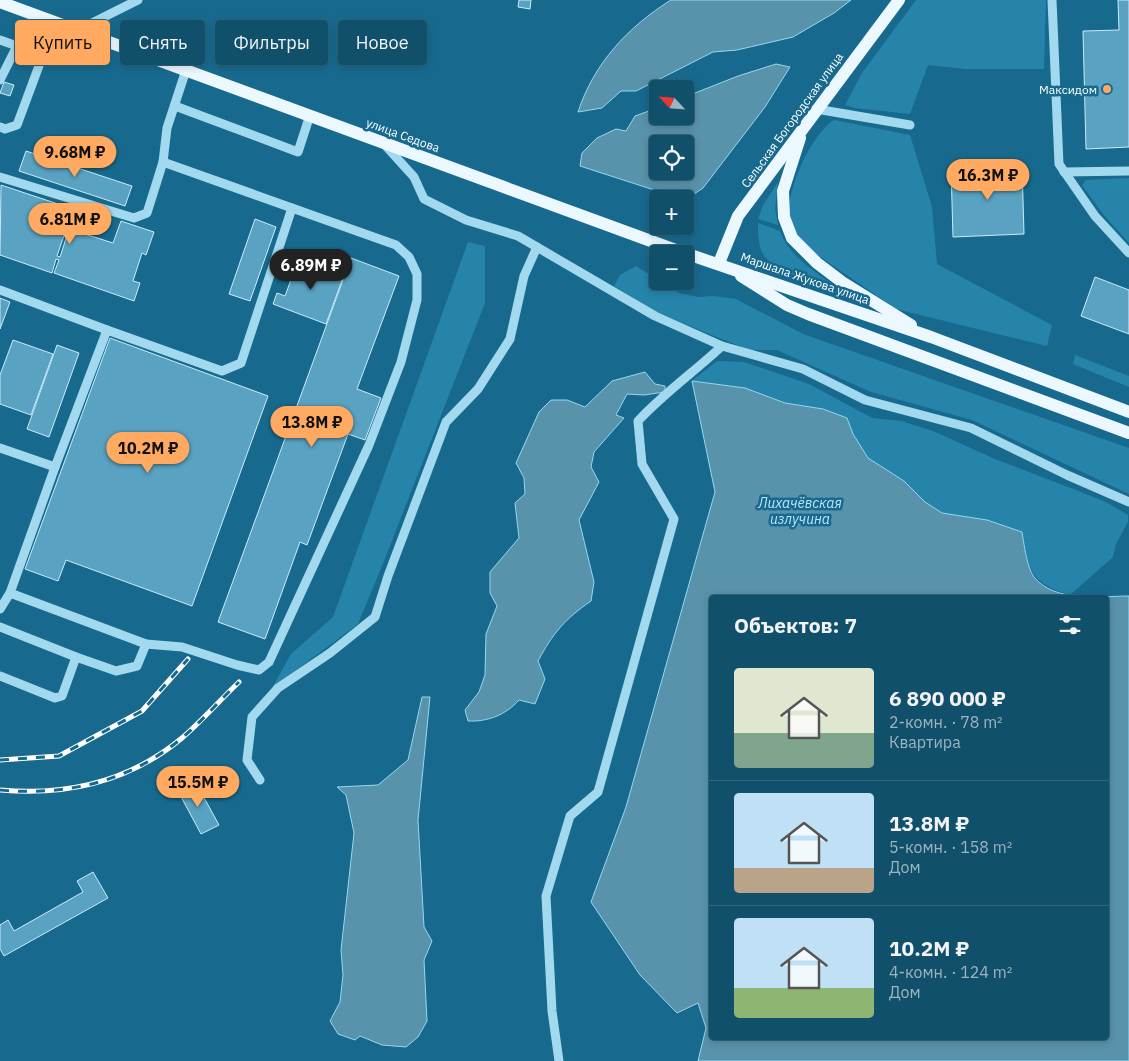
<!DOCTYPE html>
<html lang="ru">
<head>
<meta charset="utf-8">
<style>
	body { margin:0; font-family:"IBM Plex Sans",sans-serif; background:#1a5770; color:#f1f3f6; height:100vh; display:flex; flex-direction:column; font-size:19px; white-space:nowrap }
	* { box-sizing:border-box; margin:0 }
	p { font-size:16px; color:#9cb5c1 }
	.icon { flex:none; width:28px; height:28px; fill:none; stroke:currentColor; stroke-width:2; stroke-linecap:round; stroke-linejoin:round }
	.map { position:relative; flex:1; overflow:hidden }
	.sheet { position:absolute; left:709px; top:595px; width:400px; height:445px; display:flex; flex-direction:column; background:#11506a; border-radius:5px; box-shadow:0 2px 8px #0003,0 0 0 1px #30677e }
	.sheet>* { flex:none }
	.top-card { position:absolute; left:15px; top:20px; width:475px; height:45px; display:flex; gap:10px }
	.needle { width:32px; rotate:296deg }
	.buttons { position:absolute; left:649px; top:80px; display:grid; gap:10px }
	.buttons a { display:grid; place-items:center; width:45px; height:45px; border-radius:5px; background:#11506a; box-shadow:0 2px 8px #0003,0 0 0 1px #30677e; font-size:25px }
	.price { position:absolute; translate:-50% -42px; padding:0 11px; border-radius:18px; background:#ffa961; color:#111; font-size:16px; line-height:32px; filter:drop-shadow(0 1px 2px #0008) }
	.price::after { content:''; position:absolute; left:50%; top:30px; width:15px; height:11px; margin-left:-8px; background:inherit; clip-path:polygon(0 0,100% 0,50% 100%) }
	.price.active { background:#222; color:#fff }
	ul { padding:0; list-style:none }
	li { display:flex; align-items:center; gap:15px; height:125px; padding:0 25px }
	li+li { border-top:1px solid #30677e }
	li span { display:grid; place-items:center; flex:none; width:140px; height:100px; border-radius:5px; color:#555 }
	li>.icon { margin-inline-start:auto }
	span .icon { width:60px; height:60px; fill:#fffc; stroke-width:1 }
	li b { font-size:21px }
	h2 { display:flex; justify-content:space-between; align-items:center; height:60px; padding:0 25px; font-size:21px }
	.pill { padding:0 18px; border-radius:5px; background:#11506a; box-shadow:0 2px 8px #0003,0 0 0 1px #30677e; font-size:18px; line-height:45px }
	.pill.active { background:#ffa961; color:#111 }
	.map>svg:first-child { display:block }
	.green { fill:#2684ab }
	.water { fill:#5992ab; stroke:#95d8f2; fill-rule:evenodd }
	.building { fill:#59a2c1; stroke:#c9ecfb }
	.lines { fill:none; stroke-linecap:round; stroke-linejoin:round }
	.minor { stroke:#a3d9ef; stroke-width:9 }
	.major { stroke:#ebf8ff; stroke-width:12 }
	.rail-casing { stroke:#fff; stroke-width:5 }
	.rail { stroke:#176a8e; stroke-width:3; stroke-dasharray:9; stroke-linecap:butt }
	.poi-dot { fill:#ffa961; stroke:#176a8e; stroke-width:2 }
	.labels { text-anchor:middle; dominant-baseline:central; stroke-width:5; stroke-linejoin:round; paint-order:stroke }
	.poi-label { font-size:12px; fill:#fff; stroke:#176a8e; text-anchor:end }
	.street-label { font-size:12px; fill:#fff; stroke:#176a8e }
	.water-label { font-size:14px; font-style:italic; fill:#bbe6f7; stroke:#176a8e }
</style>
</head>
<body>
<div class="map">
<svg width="1129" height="1061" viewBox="0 0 1129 1061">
	<rect width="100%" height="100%" fill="#176a8e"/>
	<g class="green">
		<polygon points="916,0 1046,0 1044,69 966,69 928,65 910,114 855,108 845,105 862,73"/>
		<path d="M834,120l76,15 22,72 5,57 115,61 -5,21 -151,-37 -93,-64c-6,-8 -13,-19 -14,-28 -3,-27 23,-84 45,-97z"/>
		<polygon points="1129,178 1129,243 1103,214 1082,185 1086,180"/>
		<polygon points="778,182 775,209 778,225 758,219 763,205"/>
		<path d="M758,223l22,8c10,30 51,51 77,70 -28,-10 -71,-21 -92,-44 -7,-9 -7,-23 -7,-34z"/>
		<polygon points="468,242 485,246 485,303 382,566 358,624 272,688 291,654 333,617"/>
		<polygon points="636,266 679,293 698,297 714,296 736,299 803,334 1129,448 1129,494 972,420 871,392 777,350 750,350 719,338 656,312 614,286 620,275"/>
		<polygon points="1075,355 1129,376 1129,387 1073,364"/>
		<path d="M717,361l27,1 65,22 63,34 29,3 32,10 62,28 109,42 24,14v7l-12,22 -3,13 -43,38c-40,-12 -41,-24 -48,-63l-35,-12 -45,-7 -17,-11 -21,-21 -36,-23 -15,-24 -6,-16 -24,-9 -38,-6 -40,-15 -53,-7z"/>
	</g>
	<g class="water">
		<path d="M671,0h180l-17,13 -41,24 -56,13 -24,2 -77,39h-15l-19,17 -24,4c16,-49 50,-85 93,-112z"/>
		<path d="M776,64l14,3 -25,40 -62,81 -18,12 -105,-34 2,-13 15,-15 19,-9 10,2 9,-15 22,-8 1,8h27v-19l53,-21zM658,144h27v27h-27z"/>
		<path d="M645,372l10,12 10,2v6l-21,3 -17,-1 -11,21 8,3 -30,34 -3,15 8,15 -20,38 15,62 -3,19c-26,18 -38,32 -53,60l7,18 -10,25 -16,-4c-13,15 -32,22 -51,21l-3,-11 14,-18 6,-17 1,-41 11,-28 -7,-13v-21l29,-34 -4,-35 10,-9 -1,-16 -8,-15 23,-51 12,-12h16l18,7 27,-26z"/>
		<path d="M692,381l53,7 40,15 38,6 24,9 6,16 15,24 36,23 21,21 17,11 45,7 35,12c2,12 5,36 12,45 21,26 66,19 95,19v465h-431l8,-33 -8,-25 -21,10 -37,-38 -49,-73 35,-95 89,-315zM711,598h395v440h-395z"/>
		<polygon points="422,697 430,697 418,820 424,927 432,941 424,960 427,1021 418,1037 406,1047 382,1045 360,1036 355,1040 338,1034 330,1021 340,1002 343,975 341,950 354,833 346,795 337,787 378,785 408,760"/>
	</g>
	<g class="building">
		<polygon points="519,0 531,0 530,9 518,7"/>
		<polygon points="1118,0 1129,0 1129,147 1086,149 1083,31 1119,30"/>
		<polygon points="4,82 14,85 10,96 0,93"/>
		<polygon points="26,151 132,186 125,206 19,171"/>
		<polygon points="1022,165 1024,234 953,237 951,168"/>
		<polygon points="1,185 73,209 57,256 60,257 69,229 113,243 121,221 154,232 146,255 142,253 133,281 140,283 134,301 54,273 59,260 56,259 52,273 0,255"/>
		<polygon points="255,219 276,227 250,301 229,294"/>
		<polygon points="299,258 344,275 326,324 273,304 277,293 285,296"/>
		<polygon points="351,258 399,276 357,389 381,398 365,440 348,434 307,545 300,542 265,639 218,622"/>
		<polygon points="1095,277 1129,290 1129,334 1081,316"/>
		<polygon points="0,298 10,302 0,329"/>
		<polygon points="110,338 268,396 192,606 66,560 58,581 25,569"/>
		<polygon points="13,340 53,354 31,415 0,404 0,375"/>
		<polygon points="57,345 79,353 49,437 27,429"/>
		<polygon points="195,781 219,825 201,834 178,791"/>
		<polygon points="93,872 108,898 4,956 0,949 0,925 8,920 14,931 83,892 77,881"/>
	</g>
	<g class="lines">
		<g class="minor">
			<polyline points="1052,0 1059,164 1095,216 1129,253"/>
			<polyline points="78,30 138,0"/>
			<polyline points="0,40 17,46"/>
			<polyline points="0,80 17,46 43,55 55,24"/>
			<polyline points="175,106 298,152 310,115"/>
			<polyline points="816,109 910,125"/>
			<polyline points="0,127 5,129 17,125 43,55"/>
			<polyline points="384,144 414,177 424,199 466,220 518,236 655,316 722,346 803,369 865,400 971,428 1067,475 1129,502"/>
			<polyline points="1064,172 1129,171"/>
			<polyline points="0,177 134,218 147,213 163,162 167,128 186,70"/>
			<polyline points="0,290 107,330 55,467"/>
			<polyline points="107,330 222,371 241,363 292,208"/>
			<polyline points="0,448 55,467 10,593 146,644 182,647 237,665 259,670 269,662 369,445 401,362 417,300 417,274 409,257 396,245 163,162"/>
			<polyline points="0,609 10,593"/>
			<polyline points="0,627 76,657 62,696 55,698 0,676"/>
			<polyline points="76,657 116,671 137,666 146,644"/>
			<polyline points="260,780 247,760 252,717 278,688 330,653 375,617 388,576 446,422 478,389 510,339 524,276 537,247"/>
			<path d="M559,1061l-7,-50 -6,-115 24,-80 28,-24 76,-273 -32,-55 -4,-43c26,-28 56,-49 84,-75"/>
		</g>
		<g class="major">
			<polyline points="0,2 670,248 931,337 1129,412"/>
			<polyline points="800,138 783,191 784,217 792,238 817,263 842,282 911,325"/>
			<polyline points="719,263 738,216 899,0"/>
			<polyline points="741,276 787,305 808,314 1129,433"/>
		</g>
		<g class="rail-casing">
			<g id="rail">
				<polyline points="0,760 59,756 142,711 188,659"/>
				<path d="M0,790c67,6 129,-8 182,-52 20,-17 38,-38 57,-56"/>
			</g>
		</g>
		<use href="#rail" class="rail"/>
	</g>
	<circle class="poi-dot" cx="1107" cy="89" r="5"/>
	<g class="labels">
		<g class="poi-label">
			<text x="1097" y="89">Максидом</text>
		</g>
		<g class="street-label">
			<text transform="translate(792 120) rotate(-54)">Сельская Богородская улица</text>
			<text transform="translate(403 135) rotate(20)">улица Седова</text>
			<text transform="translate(805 278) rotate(19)">Маршала Жукова улица</text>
		</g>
		<g class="water-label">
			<text x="800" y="503">Лихачёвская<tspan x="800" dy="16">излучина</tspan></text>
		</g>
	</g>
</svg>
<div class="buttons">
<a><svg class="needle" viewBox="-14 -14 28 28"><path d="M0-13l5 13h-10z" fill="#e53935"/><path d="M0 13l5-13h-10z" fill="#9cb5c1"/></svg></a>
<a><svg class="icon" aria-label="locate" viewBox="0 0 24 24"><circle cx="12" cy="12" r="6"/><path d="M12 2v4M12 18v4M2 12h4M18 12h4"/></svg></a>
<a>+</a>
<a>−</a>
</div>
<b class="price" style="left:75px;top:178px">9.68M ₽</b>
<b class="price" style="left:988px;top:201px">16.3M ₽</b>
<b class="price" style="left:70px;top:245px">6.81M ₽</b>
<b class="price active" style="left:311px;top:291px">6.89M ₽</b>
<b class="price" style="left:312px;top:448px">13.8M ₽</b>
<b class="price" style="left:148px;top:474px">10.2M ₽</b>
<b class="price" style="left:198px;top:808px">15.5M ₽</b>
<div class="top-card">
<a class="pill active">Купить</a>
<a class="pill">Снять</a>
<a class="pill">Фильтры</a>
<a class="pill">Новое</a>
</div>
<section class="sheet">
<h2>Объектов: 7<svg class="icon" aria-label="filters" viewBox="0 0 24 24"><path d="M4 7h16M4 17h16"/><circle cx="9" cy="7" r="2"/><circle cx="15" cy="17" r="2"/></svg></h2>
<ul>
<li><span style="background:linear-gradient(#dfe7d0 65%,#7fa58c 0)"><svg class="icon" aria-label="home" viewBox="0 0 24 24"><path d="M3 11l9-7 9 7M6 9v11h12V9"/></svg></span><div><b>6 890 000 ₽</b><p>2-комн. · 78 m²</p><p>Квартира</p></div></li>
<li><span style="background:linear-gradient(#bfe0f5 75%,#b9a48a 0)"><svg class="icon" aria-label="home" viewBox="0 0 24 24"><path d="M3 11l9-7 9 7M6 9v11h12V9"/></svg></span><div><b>13.8M ₽</b><p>5-комн. · 158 m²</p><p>Дом</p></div></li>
<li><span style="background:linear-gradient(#bfe0f5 70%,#8fb573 0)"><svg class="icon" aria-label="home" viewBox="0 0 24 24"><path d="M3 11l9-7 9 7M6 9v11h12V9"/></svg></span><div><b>10.2M ₽</b><p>4-комн. · 124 m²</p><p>Дом</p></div></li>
</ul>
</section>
</div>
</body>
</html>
